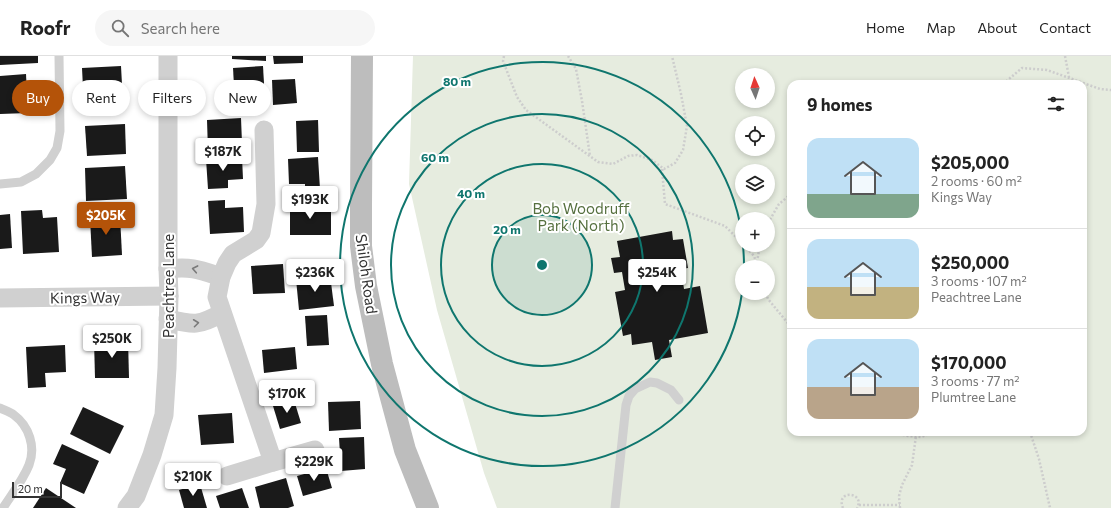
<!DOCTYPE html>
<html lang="en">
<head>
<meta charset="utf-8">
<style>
	body { margin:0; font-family:Commissioner,sans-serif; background:#f6f6f6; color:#222; height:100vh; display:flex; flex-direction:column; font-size:15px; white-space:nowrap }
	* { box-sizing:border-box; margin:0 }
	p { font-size:13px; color:#767676 }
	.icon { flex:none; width:22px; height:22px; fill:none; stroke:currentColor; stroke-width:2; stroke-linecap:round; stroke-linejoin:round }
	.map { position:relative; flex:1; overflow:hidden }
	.drawer { position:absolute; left:787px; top:24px; width:300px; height:356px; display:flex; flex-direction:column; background:#fff; border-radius:12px; box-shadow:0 2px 6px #0003 }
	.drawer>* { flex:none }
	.guide { position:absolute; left:12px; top:24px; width:380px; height:36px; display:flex; gap:8px }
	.needle { width:26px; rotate:357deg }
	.buttons { position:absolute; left:735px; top:12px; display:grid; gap:8px }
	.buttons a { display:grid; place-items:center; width:40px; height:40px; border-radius:50%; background:#fff; box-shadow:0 2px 6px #0003; font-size:20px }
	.scale { position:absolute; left:12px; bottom:10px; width:50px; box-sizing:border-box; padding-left:4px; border:2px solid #333; border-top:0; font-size:11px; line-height:14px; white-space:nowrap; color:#333; -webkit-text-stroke:3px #fff; paint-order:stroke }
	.price { position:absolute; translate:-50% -34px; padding:0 9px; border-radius:4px; background:#fff; color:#222; font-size:13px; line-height:26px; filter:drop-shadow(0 1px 2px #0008) }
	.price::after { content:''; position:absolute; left:50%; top:24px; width:12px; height:9px; margin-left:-6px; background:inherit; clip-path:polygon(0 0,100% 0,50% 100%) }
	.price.active { background:#b45309; color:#fff }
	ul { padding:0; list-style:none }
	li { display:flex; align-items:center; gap:12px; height:100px; padding:0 20px }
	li+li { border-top:1px solid #e0e0e0 }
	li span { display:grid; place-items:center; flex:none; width:112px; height:80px; border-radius:12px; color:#555 }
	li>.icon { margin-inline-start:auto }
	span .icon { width:48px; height:48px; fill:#fffc; stroke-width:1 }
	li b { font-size:17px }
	h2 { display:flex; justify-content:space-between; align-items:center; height:48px; padding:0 20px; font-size:17px }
	.tag { padding:0 14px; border-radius:18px; background:#fff; box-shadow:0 2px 6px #0003; font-size:14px; line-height:36px }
	.tag.active { background:#b45309; color:#fff }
	header { display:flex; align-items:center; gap:24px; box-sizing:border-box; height:56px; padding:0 20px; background:#fff; border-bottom:1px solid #e0e0e0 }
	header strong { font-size:19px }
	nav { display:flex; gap:22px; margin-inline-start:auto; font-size:14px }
	.search { width:280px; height:36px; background:#f6f6f6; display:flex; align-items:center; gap:10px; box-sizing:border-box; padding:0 14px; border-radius:22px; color:#767676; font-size:15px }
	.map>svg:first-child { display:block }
	.green { fill:#e6ecdf; fill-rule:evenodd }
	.building { fill:#1a1a1a }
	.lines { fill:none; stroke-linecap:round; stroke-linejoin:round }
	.path { stroke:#cdcdcd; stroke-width:2.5; stroke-dasharray:2 2; stroke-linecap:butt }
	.service { stroke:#d0d0d0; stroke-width:9 }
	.minor { stroke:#d0d0d0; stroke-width:19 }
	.secondary { stroke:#bdbdbd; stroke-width:22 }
	.oneway { stroke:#7a7a7a }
	.ring { fill:none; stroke:#0f766e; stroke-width:2 }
	.labels { text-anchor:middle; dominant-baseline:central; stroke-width:4; stroke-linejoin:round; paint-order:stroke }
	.park-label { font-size:15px; fill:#56703f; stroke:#fff }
	.street-label { font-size:15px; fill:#333; stroke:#fff }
	.centre { fill:#0f766e; stroke:#fff; stroke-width:2 }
	.ring-label { font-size:12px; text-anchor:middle; font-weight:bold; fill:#0f766e; stroke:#fff; stroke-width:4; stroke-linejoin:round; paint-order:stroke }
</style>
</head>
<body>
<header>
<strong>Roofr</strong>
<div class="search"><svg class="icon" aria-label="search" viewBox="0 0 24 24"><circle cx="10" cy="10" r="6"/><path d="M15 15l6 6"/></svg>Search here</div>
<nav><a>Home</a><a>Map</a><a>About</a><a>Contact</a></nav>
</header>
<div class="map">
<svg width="1111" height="452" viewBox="0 0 1111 452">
	<rect width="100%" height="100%" fill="#fff"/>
	<path class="green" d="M413,0h698v452h-614l-13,-35 -47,-163 -28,-126zM742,19h26v26h-26zM791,28h292v348h-292zM742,67h26v26h-26zM742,115h26v26h-26zM742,163h26v26h-26zM742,211h26v26h-26z"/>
	<g class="building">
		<polygon points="0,0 38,0 38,7 0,9"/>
		<polygon points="232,0 266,0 266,5 232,3"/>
		<polygon points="273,0 303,0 303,7 274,8"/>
		<polygon points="121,10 123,47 98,49 97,31 83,32 82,12"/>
		<polygon points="263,10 265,45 235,47 233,12"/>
		<polygon points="26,18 28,57 0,58 0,20"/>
		<polygon points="295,23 297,47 273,49 272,24"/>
		<polygon points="241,62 242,87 226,88 226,94 208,95 207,64"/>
		<polygon points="318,64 319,96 297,96 296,65"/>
		<polygon points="125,68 126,98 87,100 85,70"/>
		<polygon points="242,101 243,123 228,124 228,132 208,133 206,103"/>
		<polygon points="318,101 320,133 305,134 305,128 289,128 288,103"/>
		<polygon points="125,110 127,143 86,145 85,112"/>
		<polygon points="225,144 225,152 243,151 244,176 210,178 208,145"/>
		<rect x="290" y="148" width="41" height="31"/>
		<polygon points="42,154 43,162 57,161 59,196 23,198 21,155"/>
		<polygon points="10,158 12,192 0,193 0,159"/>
		<polygon points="120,160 122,199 92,201 90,162"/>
		<polygon points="672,175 673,184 683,183 688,212 681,213 684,233 700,230 708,277 669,284 672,301 655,304 652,286 632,289 631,278 623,280 615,236 625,234 622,216 614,217 611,202 620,201 617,185"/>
		<polygon points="283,208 285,237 253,238 251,210"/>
		<polygon points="330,219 334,250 299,254 296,223"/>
		<polygon points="327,259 329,289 307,290 305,260"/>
		<polygon points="128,283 129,322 95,322 94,284"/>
		<polygon points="65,289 66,316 45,317 46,331 28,332 26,291"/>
		<polygon points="295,291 297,313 264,317 262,294"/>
		<polygon points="294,344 301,367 280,373 273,350"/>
		<polygon points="360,345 361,373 329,375 328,346"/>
		<polygon points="83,351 124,370 110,398 70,378"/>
		<polygon points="232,357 234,387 201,389 198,359"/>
		<polygon points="364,381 365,413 341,415 339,382"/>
		<polygon points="62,388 99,405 84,438 60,427 66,413 53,408"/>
		<polygon points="326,412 332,432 303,440 297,420"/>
		<polygon points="286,422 294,450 288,452 260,452 255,431"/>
		<polygon points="200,428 207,452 184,452 179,434"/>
		<polygon points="46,432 76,452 33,452"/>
		<polygon points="242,432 249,452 220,452 216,440"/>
	</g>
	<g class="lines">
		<g class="path">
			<polyline points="504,0 503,5 517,41 526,54 598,106 613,108 628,100 637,99 652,104 664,113 675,107 683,94 687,70 681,38 672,0"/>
			<polyline points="568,0 576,13 582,45 590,100"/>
			<polyline points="1065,0 1069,21"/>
			<polyline points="1003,28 1022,12 1047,14 1100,33 1111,34"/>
			<polyline points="662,113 665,148 725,170 742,187"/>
			<polyline points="768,167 779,148 791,138"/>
			<polyline points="744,189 754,200 758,211"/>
			<polyline points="757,206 760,189"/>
			<polyline points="766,237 768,243 791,271"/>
			<polyline points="891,376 908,380 921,381 935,376"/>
			<polyline points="1030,376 1039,403 1050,452"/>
			<polyline points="859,449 900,449"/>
			<path d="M843,452c-8,-19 23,-16 14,0"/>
			<polyline points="900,452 899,440 902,429 912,409 916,380"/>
		</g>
		<g class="service">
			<polyline points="0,128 21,126 36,118 50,104 57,92 60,75 59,0"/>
			<path d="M0,352c4,2 10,4 14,7 15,11 22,32 15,50 -6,15 -17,29 -26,43"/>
			<polyline points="615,452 626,349 629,340 635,333 650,326 657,327 671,334 679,344"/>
		</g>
		<g class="minor">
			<path d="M168,213c23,-3 32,1 53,8"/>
			<polyline points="0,242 169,240"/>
			<path d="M168,263c26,6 31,7 54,-6"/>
			<polyline points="273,406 315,394"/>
			<polyline points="227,420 273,406 217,241 221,221 227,207 233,198 256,184 261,177 266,148 264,74"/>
			<polyline points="127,452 136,440 152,399 164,359 167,312 169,240 168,213 168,0"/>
		</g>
		<polyline class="secondary" points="362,0 361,149 361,190 366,230 382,308 405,394 428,452"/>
	</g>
	<defs><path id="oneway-chevron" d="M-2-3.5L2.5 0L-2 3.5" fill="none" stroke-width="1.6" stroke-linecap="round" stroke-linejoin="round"/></defs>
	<g class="oneway">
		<use href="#oneway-chevron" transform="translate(195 213) rotate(-169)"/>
		<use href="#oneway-chevron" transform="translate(196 267) rotate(-7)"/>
	</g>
	<circle cx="542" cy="209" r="50" fill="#0f766e" fill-opacity=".12"/>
	<g class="ring">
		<circle cx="542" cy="209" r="50"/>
		<circle cx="542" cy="209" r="101"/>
		<circle cx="542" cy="209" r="151"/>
		<path d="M742 237A202 202 0 1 1 742 179M743 190A202 202 0 0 1 744 211"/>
	</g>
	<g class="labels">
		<g class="park-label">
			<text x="581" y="152">Bob Woodruff<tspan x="581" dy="17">Park (North)</tspan></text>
		</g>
		<g class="street-label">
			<text transform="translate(367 218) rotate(82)">Shiloh Road</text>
			<text transform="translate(168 230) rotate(-90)">Peachtree Lane</text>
			<text transform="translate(85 241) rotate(-1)">Kings Way</text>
		</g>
	</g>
	<circle cx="542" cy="209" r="6" class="centre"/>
	<g class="ring-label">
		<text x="457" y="30">80 m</text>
		<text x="435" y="106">60 m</text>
		<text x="471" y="142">40 m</text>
		<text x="507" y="178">20 m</text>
	</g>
</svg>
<div class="buttons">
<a><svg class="needle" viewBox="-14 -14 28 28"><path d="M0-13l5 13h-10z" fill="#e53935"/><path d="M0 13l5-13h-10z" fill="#767676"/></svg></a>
<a><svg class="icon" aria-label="locate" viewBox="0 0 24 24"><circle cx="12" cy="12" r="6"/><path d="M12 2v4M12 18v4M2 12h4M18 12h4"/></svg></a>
<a><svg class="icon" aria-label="layers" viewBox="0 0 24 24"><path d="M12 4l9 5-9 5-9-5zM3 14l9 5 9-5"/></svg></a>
<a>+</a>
<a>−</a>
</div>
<div class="scale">20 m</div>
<b class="price" style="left:223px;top:116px">$187K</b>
<b class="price" style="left:310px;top:164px">$193K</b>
<b class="price active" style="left:106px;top:180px">$205K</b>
<b class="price" style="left:315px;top:237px">$236K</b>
<b class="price" style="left:657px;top:237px">$254K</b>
<b class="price" style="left:112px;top:303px">$250K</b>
<b class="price" style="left:287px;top:358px">$170K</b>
<b class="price" style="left:314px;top:426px">$229K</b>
<b class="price" style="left:193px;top:441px">$210K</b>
<div class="guide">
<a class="tag active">Buy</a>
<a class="tag">Rent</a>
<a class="tag">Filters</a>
<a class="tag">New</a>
</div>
<section class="drawer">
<h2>9 homes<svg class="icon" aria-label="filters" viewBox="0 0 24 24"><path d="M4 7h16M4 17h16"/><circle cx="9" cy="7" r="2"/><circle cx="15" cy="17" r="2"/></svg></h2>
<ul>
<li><span style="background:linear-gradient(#bfe0f5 70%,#7fa58c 0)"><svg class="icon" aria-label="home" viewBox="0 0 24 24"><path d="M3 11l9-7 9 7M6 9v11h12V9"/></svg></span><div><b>$205,000</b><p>2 rooms · 60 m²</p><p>Kings Way</p></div></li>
<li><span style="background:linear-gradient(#bfe0f5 60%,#c2b280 0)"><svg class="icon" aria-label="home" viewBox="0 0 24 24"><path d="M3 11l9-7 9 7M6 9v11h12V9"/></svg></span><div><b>$250,000</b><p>3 rooms · 107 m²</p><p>Peachtree Lane</p></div></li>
<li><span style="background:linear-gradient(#bfe0f5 60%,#b9a48a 0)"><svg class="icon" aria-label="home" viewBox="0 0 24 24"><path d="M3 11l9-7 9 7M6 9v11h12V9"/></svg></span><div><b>$170,000</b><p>3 rooms · 77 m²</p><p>Plumtree Lane</p></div></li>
</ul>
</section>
</div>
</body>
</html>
